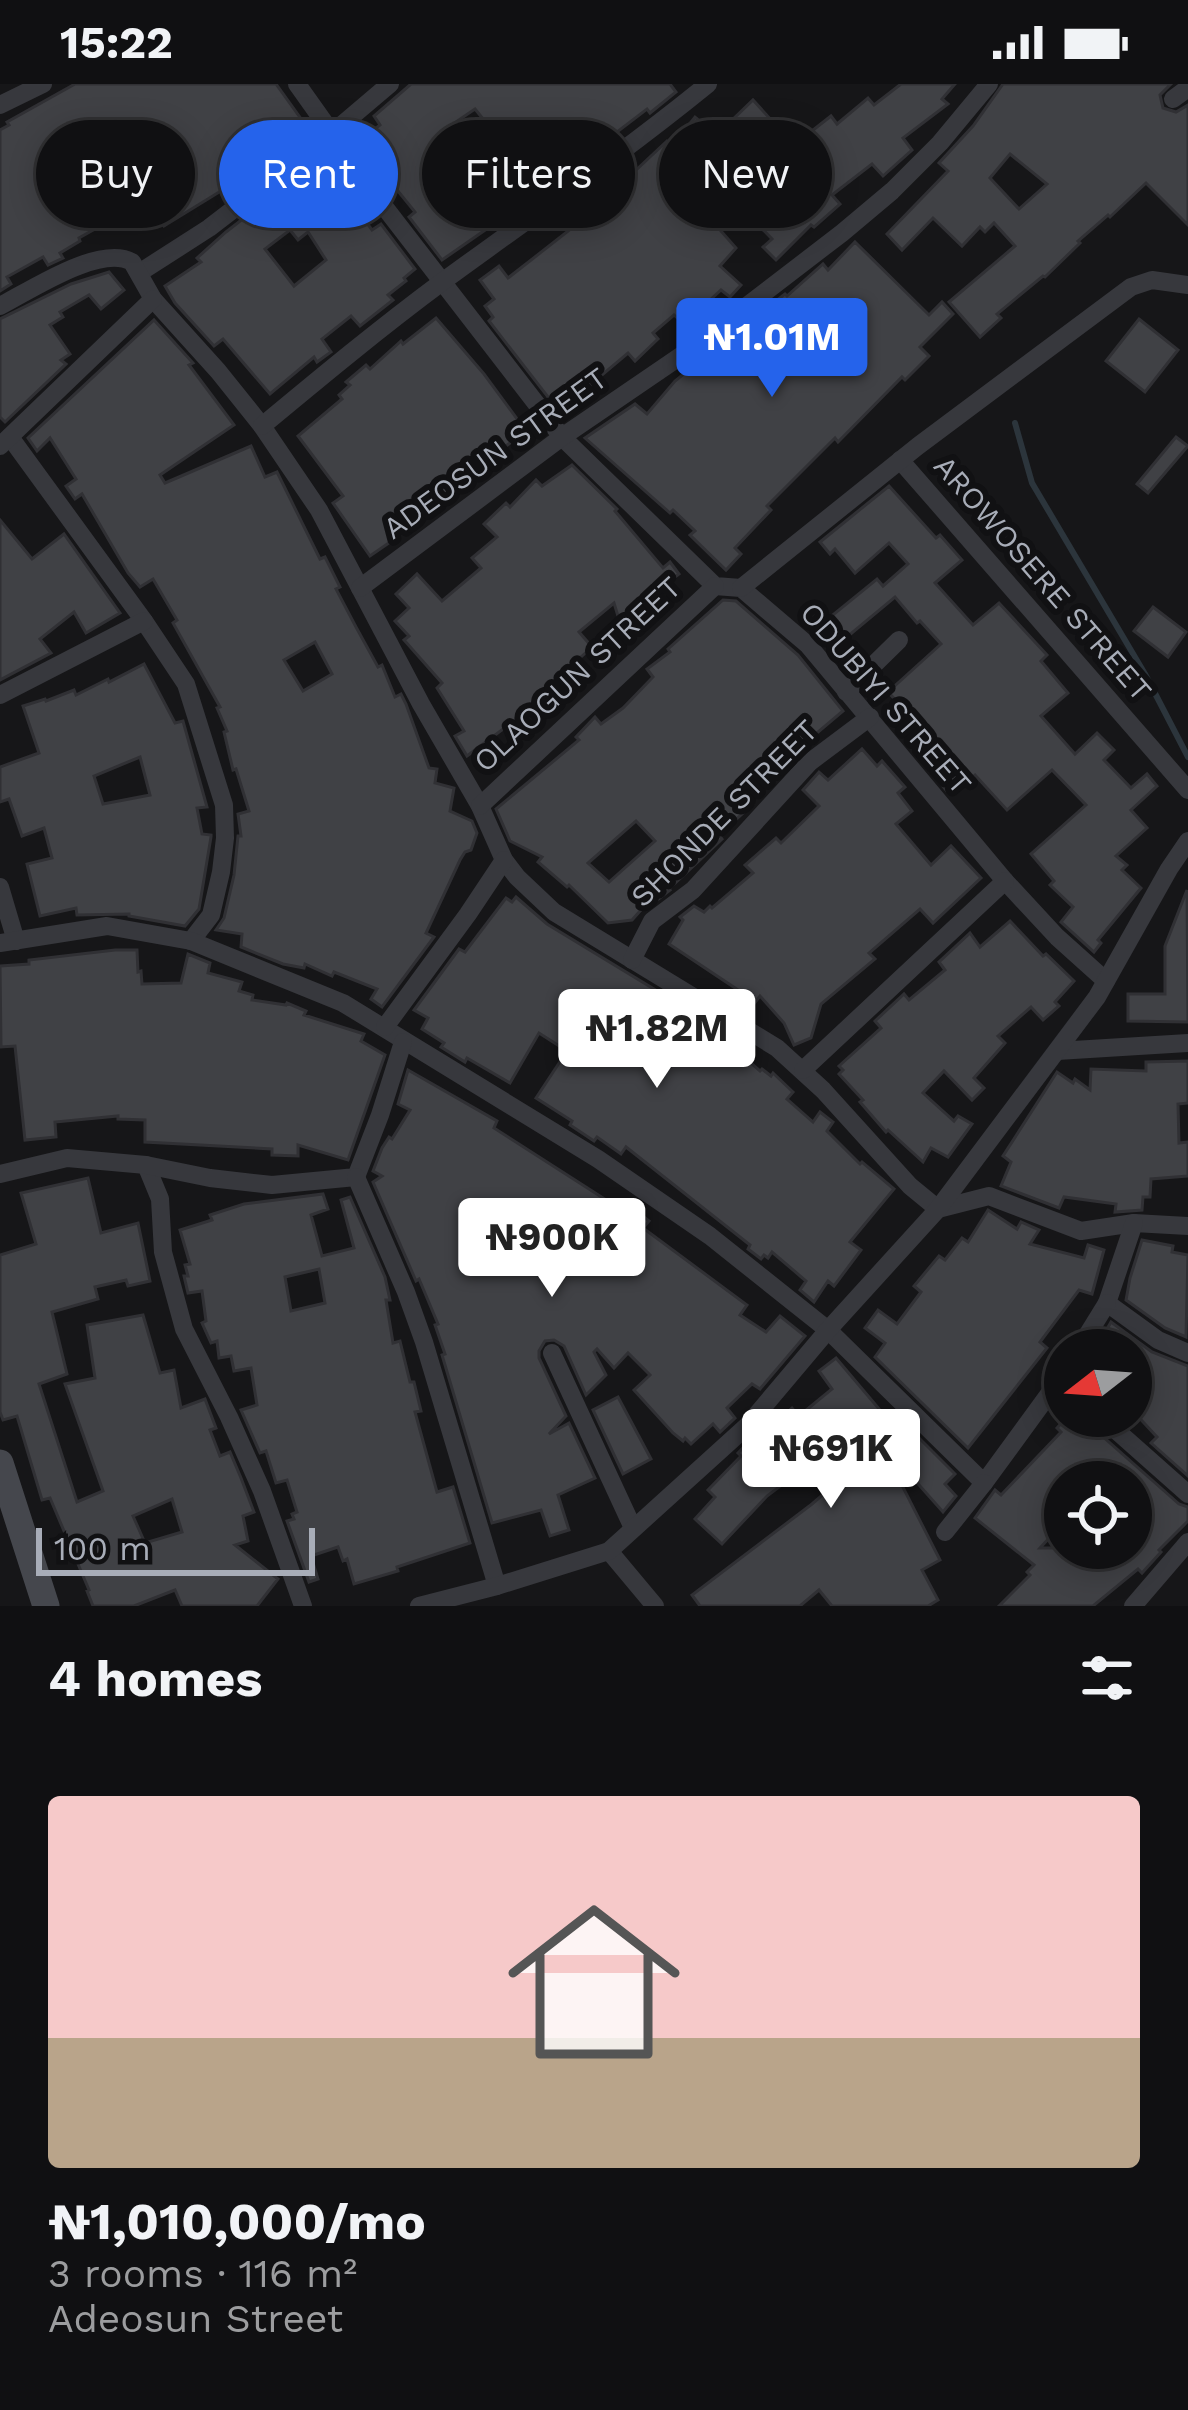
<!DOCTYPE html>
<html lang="en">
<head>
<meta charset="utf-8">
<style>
	body { margin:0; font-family:"Work Sans",sans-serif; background:#1e1e20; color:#f1f3f6; height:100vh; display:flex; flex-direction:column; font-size:45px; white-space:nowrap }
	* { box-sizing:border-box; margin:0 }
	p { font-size:39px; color:#9c9d9f }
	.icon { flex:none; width:66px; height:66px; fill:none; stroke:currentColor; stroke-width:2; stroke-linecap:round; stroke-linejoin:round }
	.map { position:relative; height:1522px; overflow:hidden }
	.drawer { display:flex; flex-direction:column; background:#101012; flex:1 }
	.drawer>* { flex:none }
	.top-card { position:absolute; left:36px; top:36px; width:1116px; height:108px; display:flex; gap:24px }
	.needle { width:78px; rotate:253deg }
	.buttons { position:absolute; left:1044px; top:1245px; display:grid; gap:24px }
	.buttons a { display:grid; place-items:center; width:108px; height:108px; border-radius:50%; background:#101012; box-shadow:0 6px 30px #0003,0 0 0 3px #303032; font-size:60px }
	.scale { position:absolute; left:36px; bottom:30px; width:279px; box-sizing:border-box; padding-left:12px; border:6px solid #a8adb8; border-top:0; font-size:33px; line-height:42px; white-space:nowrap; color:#a8adb8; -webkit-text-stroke:9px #111113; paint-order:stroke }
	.price { position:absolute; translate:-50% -102px; padding:0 27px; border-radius:12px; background:#fff; color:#222; font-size:39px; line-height:78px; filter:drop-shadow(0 3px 6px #0008) }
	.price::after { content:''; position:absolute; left:50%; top:72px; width:36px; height:27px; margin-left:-18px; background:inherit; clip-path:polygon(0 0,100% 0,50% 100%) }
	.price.current { background:#2563eb; color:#fff }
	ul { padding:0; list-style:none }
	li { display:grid; align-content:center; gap:24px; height:636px; padding:0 48px }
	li+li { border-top:3px solid #303032 }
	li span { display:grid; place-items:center; height:372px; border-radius:12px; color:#555 }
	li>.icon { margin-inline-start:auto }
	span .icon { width:216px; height:216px; fill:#fffc; stroke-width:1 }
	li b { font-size:51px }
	h2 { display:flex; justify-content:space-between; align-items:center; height:144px; padding:0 48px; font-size:51px }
	.chip { padding:0 42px; border-radius:54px; background:#101012; box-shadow:0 6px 30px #0003,0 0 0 3px #303032; font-size:42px; line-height:108px }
	.chip.current { background:#2563eb; color:#fff }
	.status { display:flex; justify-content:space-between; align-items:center; height:84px; padding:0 60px; background:#101012; direction:ltr }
	.status svg { height:33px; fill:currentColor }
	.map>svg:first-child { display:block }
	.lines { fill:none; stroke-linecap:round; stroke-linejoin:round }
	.stream { stroke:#2c353c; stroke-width:6 }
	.building { fill:#404145; stroke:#303034; stroke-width:3; fill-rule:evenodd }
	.minor { stroke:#37383d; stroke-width:18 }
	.secondary { stroke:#45474d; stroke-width:27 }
	.labels { text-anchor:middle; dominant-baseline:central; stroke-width:12; stroke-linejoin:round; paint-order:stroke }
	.street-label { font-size:30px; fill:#a8adb8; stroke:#111113 }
</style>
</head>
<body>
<div class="status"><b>15:22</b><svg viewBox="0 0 49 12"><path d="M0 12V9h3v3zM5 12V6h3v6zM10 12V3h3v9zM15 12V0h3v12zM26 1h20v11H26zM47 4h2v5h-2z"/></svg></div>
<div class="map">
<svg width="1188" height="1522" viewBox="0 0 1188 1522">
	<rect width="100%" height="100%" fill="#161618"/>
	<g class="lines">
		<polyline class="stream" points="1015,339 1032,399 1145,590 1188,673"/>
	</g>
	<g class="building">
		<polygon points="75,0 276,0 304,39 293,47 295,50 236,84 242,94 164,142 157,130 176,115 174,113 191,103 167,62 128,83 148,119 122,134 120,131 79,154 80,157 60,169 63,174 48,181 43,173 7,193 11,200 0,207 0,46 9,41 7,38"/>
		<path d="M411,0h259l6,8 -26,21 -3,-4 -43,33 -15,-19 -28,23 14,20 -28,20 -6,-9 -22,16 -24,17 6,9 -59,41 -33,-43 6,-5 -35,-43 -2,2 -16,-19 7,-5 -7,-8 18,-14 -6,-9zM475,25l25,31 -28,20 -25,-32z"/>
		<polygon points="901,0 955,0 942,15 948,20 903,54 912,66 883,92 872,80 832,111 840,120 814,143 811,141 776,176 763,163 772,155 736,118 713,138 736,164 720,182 741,201 730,213 721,206 684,240 674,231 653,249 658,255 635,277 628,269 589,302 583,295 562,315 573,329 565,335 489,237 493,233 485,222 494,215 480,196 499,182 508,194 572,144 562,131 587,111 591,116 633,85 635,87 667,57 672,62 695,33 722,55 691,83 716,111 758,71 729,39 753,16 794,61 831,32 837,40 868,14 874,21"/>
		<path d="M1003,0h168l-11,11 3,13 13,4 12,-7v120l-42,-42 -36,34 -2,-2 -30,26 2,2 -35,34 -2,-1 -46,38 4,4 -21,19 -31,-35 66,-56 -21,-23 -9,9 -5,-5 -18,19 -29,-28 -31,32 -15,-16 61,-63 -9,-8 34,-37zM1010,70l37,30 -28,25 -29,-31z"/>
		<path d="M329,68l34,49 -8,6 17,23 9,-6 34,45 -11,9 2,3 -18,14 5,5 -33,26 -9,-10 -29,23 9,13 -14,10 -3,-5 -44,37 -47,-55 -9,7 -39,-43 -10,-17 36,-24 -4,-4 29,-26zM290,146l8,10 10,-8 18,28 -32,26 -29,-37z"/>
		<polygon points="855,158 929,231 942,218 953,230 920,263 929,272 905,296 902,293 838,358 835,354 767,422 771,426 735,464 741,470 726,486 690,451 695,447 673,426 670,429 585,354 635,320 647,330 675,297 696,280 701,287 737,253 735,250 742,243 785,210 787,212 823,180 828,186"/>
		<polygon points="109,188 124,206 101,225 89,211 60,228 63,233 50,241 70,270 61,276 66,280 5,338 0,333 0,235 71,200"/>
		<polygon points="436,234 484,290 526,347 502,365 498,360 439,420 436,417 393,449 396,454 370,472 333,419 343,412 298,352 342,315 339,311 350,301 346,298 366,281 370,285 401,257 403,260"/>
		<polygon points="1139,235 1178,266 1145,308 1106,277"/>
		<path d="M154,236l39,43 -4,2 45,60 -74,50 5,8 86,-37 14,31 12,-5 43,87 5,-2 15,30 -4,2 20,38 22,40 4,-2 13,32 6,-3 5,10 23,64 8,1 -2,14 19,5 -4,23 22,10 5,12 -6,17 -6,2 -5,8 -34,73 8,4 -52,70 -11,-8 6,-10 -43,-17 -2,4 -27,-12 -1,4 -21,-4 -42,-17 1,-13 -26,-4 8,-12 10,-43 4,-39h3l-3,-22 11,-3 -13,-42 -3,1 -9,-38 3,-1 -10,-23 3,-1 -47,-84 4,-3 -24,-41 -13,8 -12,-14 -46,-79 -7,5 -9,-13 10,-7 -26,-41 -13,13 -9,-13zM315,558l17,32 -29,17 -19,-31z"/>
		<polygon points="1176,353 1188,362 1148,409 1137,400"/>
		<polygon points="572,381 617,425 615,427 663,484 670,478 679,490 661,504 658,500 640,525 618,532 614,519 579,548 592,563 548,603 559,616 542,629 535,621 467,672 455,652 464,647 437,604 442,599 404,556 409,552 395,537 409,524 396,510 417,490 442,517 481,484 472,474 497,453 484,440 506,419 510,423 536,396 542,402"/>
		<polygon points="889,402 936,454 940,451 962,476 935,499 973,541 999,519 1047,571 1041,577 1068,609 1041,632 1075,670 1097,649 1114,666 1104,676 1131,704 1147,690 1157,702 1131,726 1147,744 1116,772 1127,781 1122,786 1141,804 1098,856 1101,859 1094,868 1061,838 1073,823 1050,801 1054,797 1031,770 1086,721 1052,686 1007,726 975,691 963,701 958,695 946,706 924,679 941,664 888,608 941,560 920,537 917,539 895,513 847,553 845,550 830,564 813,547 877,495 883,502 908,480 889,459 855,489 835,465 830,470 820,458"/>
		<polygon points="0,436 32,475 64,450 120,529 86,549 74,528 40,555 51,569 0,596"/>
		<path d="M723,516l13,1 62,54 45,56 -64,54 4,4 -33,31 3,4 -34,31 3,4 -53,50 1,1 -18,14 -3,-3 -17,19 -24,3 -39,-38 -2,2 -29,-25 4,-5 -32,-16 -14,-32 83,-69 -3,-3 19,-20 6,7 22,-16 30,-31 -6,-8 23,-17 -2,-3zM636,737l19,20 -46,41 -21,-19z"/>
		<polygon points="1153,523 1186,548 1168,573 1134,547"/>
		<path d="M144,580l31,59 8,-2 24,86 -10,1 5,26 9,1v2l-12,72 -14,17 -56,-10v-2l-52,1 -1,-7 -36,8 -13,-52 25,-6 -8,-30 -22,8 -13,-37 -9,3v-35l39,-14 -16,-47 22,-7 1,2 28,-11 2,5 32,-16 1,3zM140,673l10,38 -47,9 -9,-28z"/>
		<polygon points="862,665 877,682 882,677 905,703 898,709 912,727 896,740 931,781 951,762 981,794 933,839 920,825 869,869 875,875 821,920 811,954 794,961 784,939 760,912 750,925 736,915 741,908 669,860 683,836 680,833 694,822 704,828 710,822 712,824 753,789 745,781 776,754 781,759 819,722 803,706 819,688 828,696"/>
		<polygon points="1187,806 1188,938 1128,937 1128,910 1165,910 1165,862"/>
		<polygon points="516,813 547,840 700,933 694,942 723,965 728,959 760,987 762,985 771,992 773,989 793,1008 787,1015 813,1038 820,1028 833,1038 827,1047 860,1080 862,1078 894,1105 850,1158 861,1166 834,1202 828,1197 814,1218 800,1206 806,1197 772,1168 768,1174 764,1171 761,1175 748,1165 750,1161 626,1063 621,1070 597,1053 594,1057 570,1041 572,1037 536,1014 567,967 539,949 510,999 467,974 465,978 441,963 444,959 422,945 428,934 414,926 459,865 465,868 506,814 512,818"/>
		<polygon points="1010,837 1043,872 1046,870 1074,897 1055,918 1059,922 1043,936 1031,923 998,952 1005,959 974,994 984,1004 972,1016 944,987 923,1009 954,1037 958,1032 972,1040 948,1073 931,1064 923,1078 888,1046 886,1048 860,1018 863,1016 839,990 843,986 839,982 881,944 875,937 904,910 909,916 945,886 939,878 970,849 980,863"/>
		<polygon points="115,866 137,866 138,888 141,887 142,900 181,899 188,870 210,879 208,889 242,898 239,907 253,911 252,916 286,921 287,919 306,927 304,931 364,950 361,957 385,971 348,1076 298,1061 298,1072 272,1071 272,1065 145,1058 145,1036 118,1035 118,1032 55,1038 56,1053 25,1056 15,962 1,963 0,882 29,880 29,876"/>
		<polygon points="1188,977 1188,1019 1178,1020 1179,1059 1188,1058 1188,1092 1151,1095 1150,1113 1143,1113 1142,1126 1115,1128 1116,1120 1064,1113 1059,1124 1001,1102 1011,1078 1003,1072 1057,988 1073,999 1075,995 1090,1006 1091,985 1146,987 1146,978"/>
		<polygon points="408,986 497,1037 494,1044 628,1130 633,1124 649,1137 643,1144 747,1221 740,1231 766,1248 780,1232 805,1252 760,1305 752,1300 727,1324 735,1334 720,1348 713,1340 691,1360 685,1354 683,1357 673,1349 634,1306 650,1291 628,1269 614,1284 597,1265 594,1268 606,1291 586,1311 564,1262 554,1256 545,1257 539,1267 539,1274 566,1332 549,1350 569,1339 595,1394 558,1411 569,1446 550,1452 541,1426 492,1439 442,1271 445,1270 435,1241 438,1240 419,1195 416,1197 373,1098 382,1092 373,1087 382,1064 389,1053 392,1055 410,1026 398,1020"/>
		<path d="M88,1094l13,55 37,-10 12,58 -22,5 -2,-6 -31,7 3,12 -46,13 15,62 -28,10 38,118 26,-11 -38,-107 30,-6 -8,-53 56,-10 17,58 14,-3 7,38 24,-9 11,29 -6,2 10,26 10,-4 11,26 13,34 -11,4 5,25 -13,4 43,34 -21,27h-75l-7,-16 -41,16h-41l-6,-15 2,-1 -39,-92 -8,2 -25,-84 -14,4 -3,-8v-157l36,-11 -15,-51zM172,1415l10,33 -37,11 -12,-27z"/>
		<path d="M323,1110l5,15 -17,6 11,41 32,-8 -13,-48 9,-3 35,80 5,23h-4l7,43 7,-2 10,41h4l7,29 -6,1 22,80 16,-5 17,56 -73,24 1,4 -44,13 -7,-25 -4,2 -5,-14 -27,9 7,23 -9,3 -22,-61 7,-2 -2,-5 5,-2 -10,-32 -11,3 -10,-32 -6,2 -19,-43 16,-5 -6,-37 -17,3 -3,-15 -12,2 -2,-17 -6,2 -9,-20 4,-2 -4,-30 -14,2 -4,-17h4l-3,-11 5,-1 -10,-34 32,-10 -2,-5 34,-11zM319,1185l6,34 -34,8 -6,-34z"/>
		<polygon points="988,1126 1017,1145 1021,1138 1039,1146 1030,1160 1084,1174 1088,1161 1104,1166 1092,1210 1079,1206 1040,1258 1047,1264 968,1364 875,1273 885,1259 865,1244 878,1226 897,1240 921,1208 914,1202 939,1172 945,1176 962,1154 968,1158"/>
		<polygon points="1142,1156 1173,1162 1172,1168 1188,1171 1186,1253 1165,1244 1126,1216 1130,1194"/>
		<polygon points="1111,1238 1152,1268 1188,1282 1188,1392 1151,1359 1157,1353 1131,1325 1131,1266 1114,1266 1099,1259"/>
		<polygon points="836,1274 896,1345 903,1338 955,1390 945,1400 956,1412 943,1428 888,1366 885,1368 940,1476 922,1486 938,1516 928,1522 832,1522 819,1506 800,1522 700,1522 692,1511 812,1420 848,1389 821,1354 805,1369 802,1365 778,1387 787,1397 767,1412 722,1460 695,1435 715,1413 708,1406 741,1372 738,1369 766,1340 769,1344 792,1324 799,1332 832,1305 819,1287"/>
		<polygon points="618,1313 651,1375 623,1390 593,1326"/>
		<path d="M1068,1332h19l4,10 88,78 9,3v14l-29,29 2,2 -19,21 -4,-4 -45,37h-94l31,-31 -3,-3 7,-7 -59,-47 20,-28 6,5 60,-63 -4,-4zM1106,1390l8,8h17v66h-91l25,-27v-39h34z"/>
	</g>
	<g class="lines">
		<g class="minor">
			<polyline points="297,0 383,121 562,353 715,502 741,504 808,561 1005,797 1057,853 1106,897"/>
			<polyline points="1173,15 1188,4"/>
			<polyline points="0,21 43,0"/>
			<polyline points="139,189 209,144 331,50 390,0"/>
			<path d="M0,222c31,-16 100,-62 132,-44l21,37 65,72 44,55 57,84 102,194 59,102 24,54 13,17 37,35 223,136 46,42 87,96 28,23 51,-13 92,35 53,-8 54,3"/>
			<path d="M262,342c59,-49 118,-98 180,-144 89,-65 180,-128 266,-198"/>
			<polyline points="10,353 144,537 186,600 224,721 225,754 221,788 211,831 191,857"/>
			<polyline points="0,362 153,215"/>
			<polyline points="900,376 1188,706"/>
			<polyline points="360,504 562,353 688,267 842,149 892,107 940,59 989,0"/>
			<polyline points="741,504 918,362 1131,203 1152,196 1188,201"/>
			<polyline points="846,608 899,556"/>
			<polyline points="0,611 144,537"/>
			<polyline points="480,722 715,502"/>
			<polyline points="0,803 16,857"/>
			<polyline points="0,859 107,842 191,857 343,919 598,1075 710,1152 828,1246 984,1399 1065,1288"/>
			<polyline points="632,876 652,837 693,806 810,678 870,633"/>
			<polyline points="385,943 468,830 504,776"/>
			<polyline points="1057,967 1188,959"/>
			<polyline points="803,986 1005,797"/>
			<polyline points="146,1081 160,1115 163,1168 184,1245 229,1333 262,1407 303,1522"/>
			<polyline points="0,1090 67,1074 146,1081 210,1094 272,1101 356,1093 380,1031 403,958"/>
			<polyline points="356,1093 406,1208 424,1258 497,1502"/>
			<polyline points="1134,1139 1107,1219 1158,1256 1188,1269"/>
			<polyline points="1078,1266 1107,1219"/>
			<polyline points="552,1269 633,1444"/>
			<polyline points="1100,1332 1188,1410"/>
			<polyline points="945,1448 984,1399"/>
			<polyline points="609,1467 655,1522"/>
			<polyline points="419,1522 497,1502 609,1467 747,1342 828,1246 938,1125 1097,913 1169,785 1188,757"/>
			<polyline points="1133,1522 1188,1458"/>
		</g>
		<polyline class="secondary" points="0,1379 46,1522"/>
	</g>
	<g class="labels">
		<g class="street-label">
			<text transform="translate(495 369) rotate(-36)">ADEOSUN STREET</text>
			<text transform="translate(1043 494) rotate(49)">AROWOSERE STREET</text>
			<text transform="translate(577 590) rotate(-43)">OLAOGUN STREET</text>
			<text transform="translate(886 614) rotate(49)">ODUBIYI STREET</text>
			<text transform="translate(724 729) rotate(-45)">SHONDE STREET</text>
		</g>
	</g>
</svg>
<div class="buttons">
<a><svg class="needle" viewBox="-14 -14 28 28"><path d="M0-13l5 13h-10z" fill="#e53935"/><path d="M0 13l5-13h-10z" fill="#9c9d9f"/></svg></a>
<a><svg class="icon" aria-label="locate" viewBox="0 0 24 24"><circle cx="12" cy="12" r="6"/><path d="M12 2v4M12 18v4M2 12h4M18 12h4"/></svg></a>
</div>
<div class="scale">100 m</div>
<b class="price current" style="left:772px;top:316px">₦1.01M</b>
<b class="price" style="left:657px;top:1007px">₦1.82M</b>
<b class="price" style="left:552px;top:1216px">₦900K</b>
<b class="price" style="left:831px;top:1427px">₦691K</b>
<div class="top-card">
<a class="chip">Buy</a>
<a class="chip current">Rent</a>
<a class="chip">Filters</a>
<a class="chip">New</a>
</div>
</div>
<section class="drawer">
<h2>4 homes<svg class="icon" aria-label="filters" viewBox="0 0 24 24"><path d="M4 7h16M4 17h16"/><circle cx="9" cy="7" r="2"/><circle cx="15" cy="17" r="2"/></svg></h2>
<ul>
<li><span style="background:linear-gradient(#f6c9c9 65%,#b9a48a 0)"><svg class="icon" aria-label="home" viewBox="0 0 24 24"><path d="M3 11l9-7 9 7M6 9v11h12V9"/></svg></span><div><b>₦1,010,000/mo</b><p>3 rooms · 116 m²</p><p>Adeosun Street</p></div></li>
</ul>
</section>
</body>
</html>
